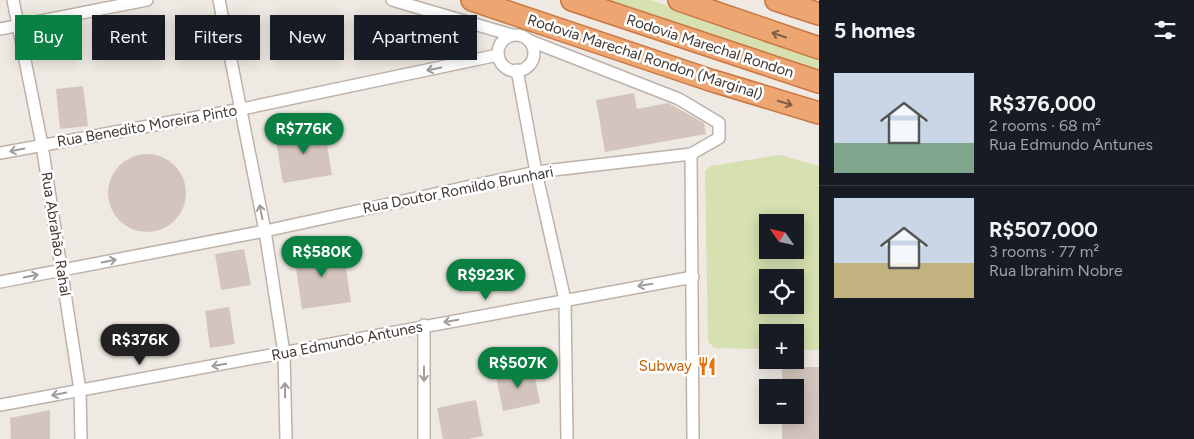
<!DOCTYPE html>
<html lang="en">
<head>
<meta charset="utf-8">
<style>
	body { margin:0; font-family:Figtree,sans-serif; background:#242831; color:#f1f3f6; height:100vh; display:flex; flex-direction:column; font-size:19px; white-space:nowrap }
	* { box-sizing:border-box; margin:0 }
	p { font-size:16px; color:#9ea1a6 }
	.icon { flex:none; width:28px; height:28px; fill:none; stroke:currentColor; stroke-width:2; stroke-linecap:round; stroke-linejoin:round }
	.map { position:relative; flex:1; overflow:hidden }
	.sheet { display:flex; flex-direction:column; background:#171b24; width:375px }
	.sheet>* { flex:none }
	.top-card { position:absolute; left:15px; top:15px; width:475px; height:45px; display:flex; gap:10px }
	.needle { width:32px; rotate:304deg }
	.fabs { position:absolute; left:759px; top:214px; display:grid; gap:10px }
	.fabs a { display:grid; place-items:center; width:45px; height:45px; border-radius:0px; background:#171b24; box-shadow:0 2px 12px #0003; font-size:25px }
	.price { position:absolute; translate:-50% -42px; padding:0 11px; border-radius:18px; background:#0b8043; color:#fff; font-size:16px; line-height:32px; filter:drop-shadow(0 1px 2px #0008) }
	.price::after { content:''; position:absolute; left:50%; top:30px; width:15px; height:11px; margin-left:-8px; background:inherit; clip-path:polygon(0 0,100% 0,50% 100%) }
	.price.active { background:#222; color:#fff }
	ul { padding:0; list-style:none }
	li { display:flex; align-items:center; gap:15px; height:125px; padding:0 15px }
	li+li { border-top:1px solid #363941 }
	li span { display:grid; place-items:center; flex:none; width:140px; height:100px; border-radius:0px; color:#555 }
	li>.icon { margin-inline-start:auto }
	span .icon { width:60px; height:60px; fill:#fffc; stroke-width:1 }
	li b { font-size:21px }
	h2 { display:flex; justify-content:space-between; align-items:center; height:60px; padding:0 15px; font-size:21px }
	.pill { padding:0 18px; border-radius:0px; background:#171b24; box-shadow:0 2px 12px #0003; font-size:18px; line-height:45px }
	.pill.active { background:#0b8043; color:#fff }
	main { display:flex; flex:1; min-height:0 }
	.map>svg:first-child { display:block }
	.green { fill:#d6e0b0; fill-rule:evenodd }
	.building { fill:#d3c5bd }
	.lines { fill:none; stroke-linecap:round; stroke-linejoin:round }
	.street-casing { stroke:#bdb2aa; stroke-width:14 }
	.highway-casing { stroke:#ca7743; stroke-width:24 }
	.street { stroke:#fff; stroke-width:11 }
	.highway { stroke:#eda571; stroke-width:21 }
	.oneway { stroke:#7d5f49 }
	.oneway2 { stroke:#a09c9a }
	.labels { text-anchor:middle; dominant-baseline:central; stroke-width:5; stroke-linejoin:round; paint-order:stroke }
	.street-label { font-size:15px; fill:#413934; stroke:#fff }
	.food-label { font-size:15px; fill:#c56008; stroke:#fff; text-anchor:end }
</style>
</head>
<body>
<main>
<div class="map">
<svg width="819" height="439" viewBox="0 0 819 439">
	<rect width="100%" height="100%" fill="#efe9e3"/>
	<g class="green">
		<polygon points="597,0 650,0 819,56 819,74"/>
		<path d="M780,155l39,11v184h-24v-18h-27l-1,17 -53,-1 -6,-7 -3,-170 5,-5zM795,222v28h-27v-28zM768,278h27v27h-27z"/>
	</g>
	<g class="building">
		<polygon points="83,86 88,126 60,129 56,89"/>
		<polygon points="634,93 637,109 668,103 704,123 706,134 605,152 596,100"/>
		<polygon points="324,126 332,175 283,183 275,135"/>
		<circle cx="147" cy="193" r="39"/>
		<polygon points="343,247 351,302 302,309 294,254"/>
		<polygon points="244,249 251,285 221,290 215,254"/>
		<polygon points="229,307 235,344 210,348 205,311"/>
		<polygon points="782,367 819,367 819,439 782,439 782,415 795,415 795,388 782,388"/>
		<polygon points="533,368 540,403 503,411 496,376"/>
		<polygon points="476,400 483,436 468,439 443,439 437,408"/>
		<polygon points="50,410 50,439 11,439 10,418"/>
	</g>
	<g class="lines">
		<g class="street-casing">
			<g id="street">
				<polyline points="13,0 42,145 80,390 81,439"/>
				<polyline points="219,0 265,231 284,353 286,439"/>
				<polyline points="392,0 512,35"/>
				<polyline points="0,29 147,0"/>
				<circle cx="516" cy="53" r="18"/>
				<polyline points="517,70 536,172 565,300 567,439"/>
				<polyline points="0,153 242,109 498,55"/>
				<polyline points="691,154 693,439"/>
				<polyline points="0,282 265,231 536,172 691,154 719,138 719,123 679,99 528,40"/>
				<polyline points="0,405 693,277"/>
				<polyline points="424,439 424,325"/>
			</g>
		</g>
		<g class="highway-casing">
			<g id="highway">
				<polyline points="472,0 710,80 819,113"/>
				<polyline points="572,0 819,82"/>
				<polyline points="679,0 819,48"/>
				<polyline points="776,0 819,14"/>
			</g>
		</g>
		<use href="#street" class="street"/>
		<use href="#highway" class="highway"/>
	</g>
	<defs><path id="oneway-shaft" d="M-6 0H5M1.5-3L5.5 0L1.5 3" fill="none" stroke-width="1.6" stroke-linecap="round" stroke-linejoin="round" transform="scale(1.25)"/></defs>
	<g class="oneway">
		<use href="#oneway-shaft" transform="translate(779 35) rotate(-161)"/>
		<use href="#oneway-shaft" transform="translate(785 103) rotate(17)"/>
	</g>
	<g class="oneway2">
		<use href="#oneway-shaft" transform="translate(434 69) rotate(168)"/>
		<use href="#oneway-shaft" transform="translate(17 150) rotate(169)"/>
		<use href="#oneway-shaft" transform="translate(261 212) rotate(-101)"/>
		<use href="#oneway-shaft" transform="translate(109 261) rotate(-11)"/>
		<use href="#oneway-shaft" transform="translate(31 276) rotate(-11)"/>
		<use href="#oneway-shaft" transform="translate(645 285) rotate(170)"/>
		<use href="#oneway-shaft" transform="translate(451 321) rotate(170)"/>
		<use href="#oneway-shaft" transform="translate(219 365) rotate(170)"/>
		<use href="#oneway-shaft" transform="translate(424 374) rotate(90)"/>
		<use href="#oneway-shaft" transform="translate(285 390) rotate(-91)"/>
		<use href="#oneway-shaft" transform="translate(59 394) rotate(169)"/>
	</g>
	<defs>
		<g id="restaurant-bare" transform="scale(1.5)"><path d="M-5-6h1v4h1v-4h1v4h1v-4h1v5L-1.5 .5V6h-2V.5L-5-1ZM5-6V6H3V1.5H1.5Q1.5-4 5-6Z" fill="#e8710a" stroke="#fff" stroke-width="2.5" paint-order="stroke"/></g>
	</defs>
	<g fill-rule="evenodd">
		<use href="#restaurant-bare" x="707" y="366"/>
	</g>
	<g class="labels">
		<g class="street-label">
			<text transform="translate(710 46) rotate(18)">Rodovia Marechal Rondon</text>
			<text transform="translate(645 57) rotate(18)">Rodovia Marechal Rondon (Marginal)</text>
			<text transform="translate(147 126) rotate(-10)">Rua Benedito Moreira Pinto</text>
			<text transform="translate(458 190) rotate(-11)">Rua Doutor Romildo Brunhari</text>
			<text transform="translate(56 234) rotate(81)">Rua Abrahão Rahal</text>
			<text transform="translate(347 341) rotate(-11)">Rua Edmundo Antunes</text>
		</g>
		<g class="food-label">
			<text x="692" y="366">Subway</text>
		</g>
	</g>
</svg>
<div class="fabs">
<a><svg class="needle" viewBox="-14 -14 28 28"><path d="M0-13l5 13h-10z" fill="#e53935"/><path d="M0 13l5-13h-10z" fill="#9ea1a6"/></svg></a>
<a><svg class="icon" aria-label="locate" viewBox="0 0 24 24"><circle cx="12" cy="12" r="6"/><path d="M12 2v4M12 18v4M2 12h4M18 12h4"/></svg></a>
<a>+</a>
<a>−</a>
</div>
<b class="price" style="left:304px;top:155px">R$776K</b>
<b class="price" style="left:322px;top:278px">R$580K</b>
<b class="price" style="left:486px;top:301px">R$923K</b>
<b class="price active" style="left:140px;top:366px">R$376K</b>
<b class="price" style="left:518px;top:389px">R$507K</b>
<div class="top-card">
<a class="pill active">Buy</a>
<a class="pill">Rent</a>
<a class="pill">Filters</a>
<a class="pill">New</a>
<a class="pill">Apartment</a>
</div>
</div>
<section class="sheet">
<h2>5 homes<svg class="icon" aria-label="filters" viewBox="0 0 24 24"><path d="M4 7h16M4 17h16"/><circle cx="9" cy="7" r="2"/><circle cx="15" cy="17" r="2"/></svg></h2>
<ul>
<li><span style="background:linear-gradient(#c9d6e8 70%,#7fa58c 0)"><svg class="icon" aria-label="home" viewBox="0 0 24 24"><path d="M3 11l9-7 9 7M6 9v11h12V9"/></svg></span><div><b>R$376,000</b><p>2 rooms · 68 m²</p><p>Rua Edmundo Antunes</p></div></li>
<li><span style="background:linear-gradient(#c9d6e8 65%,#c2b280 0)"><svg class="icon" aria-label="home" viewBox="0 0 24 24"><path d="M3 11l9-7 9 7M6 9v11h12V9"/></svg></span><div><b>R$507,000</b><p>3 rooms · 77 m²</p><p>Rua Ibrahim Nobre</p></div></li>
</ul>
</section>
</main>
</body>
</html>
